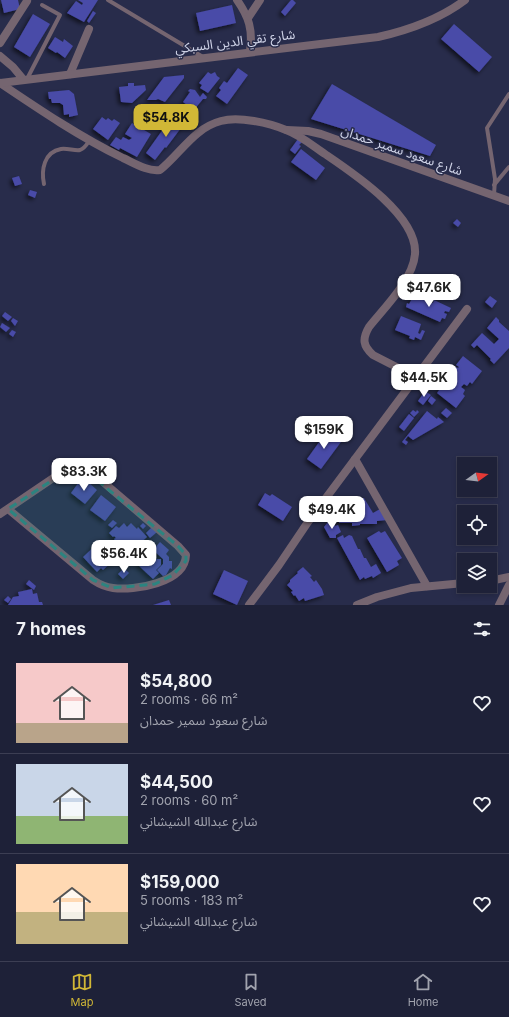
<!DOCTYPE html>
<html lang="en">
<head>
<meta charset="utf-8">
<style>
	body { margin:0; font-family:Inter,"Noto Sans Arabic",sans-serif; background:#2b2e43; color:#f1f3f6; height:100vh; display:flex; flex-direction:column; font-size:15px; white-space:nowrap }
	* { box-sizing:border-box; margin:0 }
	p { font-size:13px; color:#a1a3ae }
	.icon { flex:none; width:22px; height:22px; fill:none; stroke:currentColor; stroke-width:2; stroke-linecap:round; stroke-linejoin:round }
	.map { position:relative; height:605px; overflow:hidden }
	.drawer { display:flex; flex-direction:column; background:#1e2138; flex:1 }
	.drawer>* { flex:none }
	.needle { width:26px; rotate:75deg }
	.tools { position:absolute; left:457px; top:457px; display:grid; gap:8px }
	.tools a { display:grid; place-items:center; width:40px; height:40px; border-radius:0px; background:#1e2138; box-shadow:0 2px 6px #0003,0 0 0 1px #3c3e53; font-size:20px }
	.price { position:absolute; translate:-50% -34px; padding:0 9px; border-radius:8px; background:#fff; color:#222; font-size:13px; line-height:26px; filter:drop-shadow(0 1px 2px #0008) }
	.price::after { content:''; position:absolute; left:50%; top:24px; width:12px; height:9px; margin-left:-6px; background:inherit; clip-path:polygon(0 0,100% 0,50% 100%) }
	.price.current { background:#d1b736; color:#111 }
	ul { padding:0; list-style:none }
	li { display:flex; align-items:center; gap:12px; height:100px; padding:0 16px }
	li+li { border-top:1px solid #3c3e53 }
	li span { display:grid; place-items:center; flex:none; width:112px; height:80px; border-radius:0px; color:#555 }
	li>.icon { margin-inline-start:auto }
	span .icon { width:48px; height:48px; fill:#fffc; stroke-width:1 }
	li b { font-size:17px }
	h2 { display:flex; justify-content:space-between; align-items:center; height:48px; padding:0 16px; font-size:17px }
	.tab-bar { display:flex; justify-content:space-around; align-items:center; height:56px; border-top:1px solid #3c3e53; background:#1e2138; font-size:11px; color:#a1a3ae }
	.tab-bar a { display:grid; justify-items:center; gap:2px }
	.tab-bar .current { color:#d1b736 }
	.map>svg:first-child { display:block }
	.building { fill:#484ba8; filter:url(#shadow) }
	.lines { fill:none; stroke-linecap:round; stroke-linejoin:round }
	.service { stroke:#756570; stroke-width:4 }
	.minor { stroke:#756570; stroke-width:8 }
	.tertiary { stroke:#756570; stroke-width:8 }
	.marked { fill:#2c8480; fill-opacity:0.2; stroke:#2c8480; stroke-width:3; stroke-dasharray:8 5; stroke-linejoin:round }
	.labels { text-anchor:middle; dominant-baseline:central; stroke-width:3; stroke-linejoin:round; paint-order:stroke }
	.street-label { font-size:13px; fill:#d1d5e9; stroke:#282c4b }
</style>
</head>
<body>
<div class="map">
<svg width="509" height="605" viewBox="0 0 509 605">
	<defs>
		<filter id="shadow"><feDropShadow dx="-2.5" dy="2.5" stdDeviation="2" flood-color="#0009"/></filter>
	</defs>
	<rect width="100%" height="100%" fill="#282c4b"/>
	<g class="building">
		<polygon points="1,0 18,0 20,9 4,13"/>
		<polygon points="78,0 98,0 84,22 67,13 76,1 82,5 83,3"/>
		<polygon points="291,0 293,0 296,3 285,16 281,12"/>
		<polygon points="232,5 236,23 200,31 196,13"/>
		<polygon points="93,11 96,13 89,23 87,21"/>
		<polygon points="33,14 50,24 30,57 14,47"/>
		<polygon points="454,24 492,57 479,72 441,39"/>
		<polygon points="55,37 63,42 64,39 73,46 65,58 57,52 56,53 48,48"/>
		<polygon points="238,68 248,75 227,104 216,96 221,90 219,88 224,81 227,83"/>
		<polygon points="208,72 211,74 215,72 217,76 220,78 208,93 200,88 202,85 199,83"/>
		<polygon points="184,75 184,78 165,102 158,99 156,100 147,100 164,77"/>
		<polygon points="128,83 134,83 134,86 145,85 146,90 132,103 121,102 119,87 128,86"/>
		<polygon points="332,84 436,145 430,156 311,119"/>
		<polygon points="190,89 195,90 200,97 203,93 207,97 206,99 203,99 194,110 183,102 190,92 188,91"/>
		<polygon points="69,90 74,94 78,115 69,117 69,114 64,115 63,105 60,103 52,103 51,99 49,99 48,92"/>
		<polygon points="178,113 187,120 166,148 165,147 155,160 146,153 166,125 174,130 179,123 174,119"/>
		<polygon points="102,117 106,120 108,118 112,121 114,119 120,123 108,140 93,129"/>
		<polygon points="132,123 151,134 137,157 120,148 119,150 110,145 116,137 121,140 123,137 129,140 132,138 125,134"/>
		<polygon points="298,139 302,142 299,145 301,146 295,154 290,150"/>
		<polygon points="301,149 325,168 316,180 291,162"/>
		<polygon points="19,176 22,184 15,186 12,178"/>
		<polygon points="30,190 37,192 35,198 28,195"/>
		<polygon points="457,219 461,223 458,227 453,223"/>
		<polygon points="417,296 433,303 434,300 451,308 449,312 445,311 444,313 447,314 445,319 442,318 440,322 406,307 407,303 409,304 413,297 416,298"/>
		<polygon points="490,296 497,301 492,308 485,302"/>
		<polygon points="5,312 12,317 8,321 2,316"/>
		<polygon points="401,316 421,324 418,333 420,334 422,330 425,331 421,340 415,337 414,340 409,338 410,336 395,330"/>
		<polygon points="496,317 499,320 499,322 509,331 509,348 494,364 490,360 491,359 477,345 474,348 471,345 482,333 494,344 499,339 487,328"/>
		<polygon points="13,318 18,321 15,326 11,321"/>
		<polygon points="2,323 10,328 6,332 0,327"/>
		<polygon points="12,330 16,332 13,337 9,334"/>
		<polygon points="463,356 482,371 472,384 470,382 467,386 464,384 461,387 465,390 463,394 465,396 456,408 437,393 442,386 445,388 446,385 445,383 450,377 455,381 457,379 451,374 456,367 458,368 459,367 456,365"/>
		<polygon points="425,391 431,395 423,405 418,401"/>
		<polygon points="431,396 436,400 432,405 428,401"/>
		<polygon points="446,408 452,413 447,418 441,413"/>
		<polygon points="413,410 416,412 417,410 419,412 414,417 410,413"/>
		<polygon points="427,411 437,419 438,417 444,422 413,440 408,436 405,440 408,442 406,445 402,442"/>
		<polygon points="409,414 414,418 404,431 399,427"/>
		<polygon points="327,431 341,442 321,469 307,459"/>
		<polygon points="86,480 97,490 85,504 71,493 79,482 82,484"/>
		<polygon points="265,493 270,496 272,494 292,507 283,521 258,505"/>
		<polygon points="101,495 116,507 105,521 90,510"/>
		<polygon points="364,498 373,513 380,509 387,520 377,521 377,524 360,524 360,525 352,526 352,523 339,523 339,513 347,512 347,508 351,502 357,499 360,500"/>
		<polygon points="113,520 117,523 112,528 108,525"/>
		<polygon points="335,521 335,526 338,525 341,532 336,535 336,538 330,538 324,527 328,522"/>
		<polygon points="124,523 127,527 131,523 137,529 138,527 147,537 138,545 140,547 137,551 139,552 134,556 131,553 129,556 114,539 116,538 114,536 113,537 109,533 116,526 119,528"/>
		<polygon points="143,523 146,526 143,529 140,526"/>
		<polygon points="152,527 157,532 150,538 146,533"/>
		<polygon points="379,531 381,533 385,531 402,558 397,561 399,565 387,572 367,538"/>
		<polygon points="343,535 344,538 349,535 352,536 358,549 360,549 364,558 366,558 371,567 376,564 381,573 373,578 372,576 365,579 364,577 360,580 337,538"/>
		<polygon points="160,542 169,550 166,554 169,557 169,561 172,561 172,569 170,568 166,575 163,576 157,570 163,564 163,559 153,550"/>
		<polygon points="98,543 114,560 103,570 101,568 97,572 83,557"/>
		<polygon points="150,553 156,559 161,559 161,565 156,570 159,573 153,579 138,565"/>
		<polygon points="303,567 312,576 310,577 314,582 316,580 322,589 324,595 305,601 304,598 299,601 295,595 294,596 291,592 293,591 287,585 290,582 290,580 298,573 297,572"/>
		<polygon points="124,568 129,573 123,579 118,574"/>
		<polygon points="224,570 248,581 237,605 213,594"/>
		<polygon points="29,580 36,586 34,590 26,584"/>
		<polygon points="32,589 33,594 37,593 39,602 42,602 43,605 8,605 13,597 19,596 18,592"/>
		<polygon points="8,596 11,599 8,603 4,600"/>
		<polygon points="169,600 171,605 153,605"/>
	</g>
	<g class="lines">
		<g class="service">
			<polyline points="108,0 203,57"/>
			<polyline points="27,79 60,15 42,5"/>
			<path d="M44,184c-3,-14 0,-32 17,-35 6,-1 14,2 19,1 5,-2 7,-6 9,-9"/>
			<polyline points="494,185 509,167"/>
			<polyline points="494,195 495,179 487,128 509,94"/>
		</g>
		<g class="minor">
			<path d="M237,0c12,17 16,30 13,51"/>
			<polyline points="248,18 260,0"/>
			<polyline points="0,43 27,1"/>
			<polyline points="0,56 13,67 23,79"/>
			<polyline points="70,74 89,29"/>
			<path d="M0,83c40,27 80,54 123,75 11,5 25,14 37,12 21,-17 34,-42 61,-49 18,-5 48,2 65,9 14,5 27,16 39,24 28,19 93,62 90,100 -2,26 -31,54 -46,73 -7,12 -6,19 4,28l43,22"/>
			<path d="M0,83l378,-46c31,-7 62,-18 87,-37"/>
			<polyline points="287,130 308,131 321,134 509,201"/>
			<polyline points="355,459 427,586"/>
			<path d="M0,514l65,-44 12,-6 12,6 89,76 8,9c-1,28 -52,36 -73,33 -8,-1 -14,-4 -20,-8l-85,-71"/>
			<polyline points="249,605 279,565 308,522 467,309"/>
			<polyline points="499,605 509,585"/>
		</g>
		<g class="tertiary">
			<polyline points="490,581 509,577"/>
			<polyline points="357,605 377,597 411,588 464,583"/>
		</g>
	</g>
	<path class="marked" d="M77,464l101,82 8,9v6l-13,14 -18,9 -43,4 -19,-8 -85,-71z"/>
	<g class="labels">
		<g class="street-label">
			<text transform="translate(235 41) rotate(-7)">شارع تقي الدين السبكي</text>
			<text transform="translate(402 150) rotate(19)">شارع سعود سمير حمدان</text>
		</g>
	</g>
</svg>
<div class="tools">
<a><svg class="needle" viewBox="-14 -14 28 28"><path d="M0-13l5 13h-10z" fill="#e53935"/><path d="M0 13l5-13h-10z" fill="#a1a3ae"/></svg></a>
<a><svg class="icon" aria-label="locate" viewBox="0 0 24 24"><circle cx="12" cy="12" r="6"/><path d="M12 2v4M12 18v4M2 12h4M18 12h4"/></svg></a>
<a><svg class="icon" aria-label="layers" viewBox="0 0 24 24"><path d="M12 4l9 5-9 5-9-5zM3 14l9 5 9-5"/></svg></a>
</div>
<b class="price current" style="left:166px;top:138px">$54.8K</b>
<b class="price" style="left:429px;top:308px">$47.6K</b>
<b class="price" style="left:424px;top:398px">$44.5K</b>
<b class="price" style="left:324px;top:450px">$159K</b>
<b class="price" style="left:84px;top:492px">$83.3K</b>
<b class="price" style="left:332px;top:530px">$49.4K</b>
<b class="price" style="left:124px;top:574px">$56.4K</b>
</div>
<section class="drawer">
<h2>7 homes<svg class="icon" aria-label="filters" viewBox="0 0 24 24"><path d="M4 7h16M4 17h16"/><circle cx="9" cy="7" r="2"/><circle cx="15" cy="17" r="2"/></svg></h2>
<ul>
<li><span style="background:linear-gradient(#f6c9c9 75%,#b9a48a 0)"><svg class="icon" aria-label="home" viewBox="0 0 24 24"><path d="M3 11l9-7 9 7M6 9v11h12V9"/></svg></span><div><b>$54,800</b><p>2 rooms · 66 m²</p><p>شارع سعود سمير حمدان</p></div><svg class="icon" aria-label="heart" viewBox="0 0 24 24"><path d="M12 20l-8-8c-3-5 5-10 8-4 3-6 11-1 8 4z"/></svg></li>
<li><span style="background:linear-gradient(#c9d6e8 65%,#8fb573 0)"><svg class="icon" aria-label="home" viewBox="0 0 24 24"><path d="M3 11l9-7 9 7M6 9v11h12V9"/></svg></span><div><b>$44,500</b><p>2 rooms · 60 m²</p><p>شارع عبدالله الشيشاني</p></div><svg class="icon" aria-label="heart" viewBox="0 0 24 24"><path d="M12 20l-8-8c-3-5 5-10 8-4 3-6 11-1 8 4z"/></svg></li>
<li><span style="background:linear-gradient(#ffd9b3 60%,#c2b280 0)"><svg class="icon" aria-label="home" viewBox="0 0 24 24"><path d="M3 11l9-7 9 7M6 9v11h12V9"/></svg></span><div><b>$159,000</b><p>5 rooms · 183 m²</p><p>شارع عبدالله الشيشاني</p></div><svg class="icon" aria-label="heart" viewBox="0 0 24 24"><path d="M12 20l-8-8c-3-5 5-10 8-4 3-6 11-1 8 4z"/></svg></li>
</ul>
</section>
<nav class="tab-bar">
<a class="current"><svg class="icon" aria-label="map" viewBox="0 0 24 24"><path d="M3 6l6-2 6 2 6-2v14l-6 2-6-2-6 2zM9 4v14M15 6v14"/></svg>Map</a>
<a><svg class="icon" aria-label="saved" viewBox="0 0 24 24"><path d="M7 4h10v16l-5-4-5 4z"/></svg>Saved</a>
<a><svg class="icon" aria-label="home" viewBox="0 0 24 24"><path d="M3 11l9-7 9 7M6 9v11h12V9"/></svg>Home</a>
</nav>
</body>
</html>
